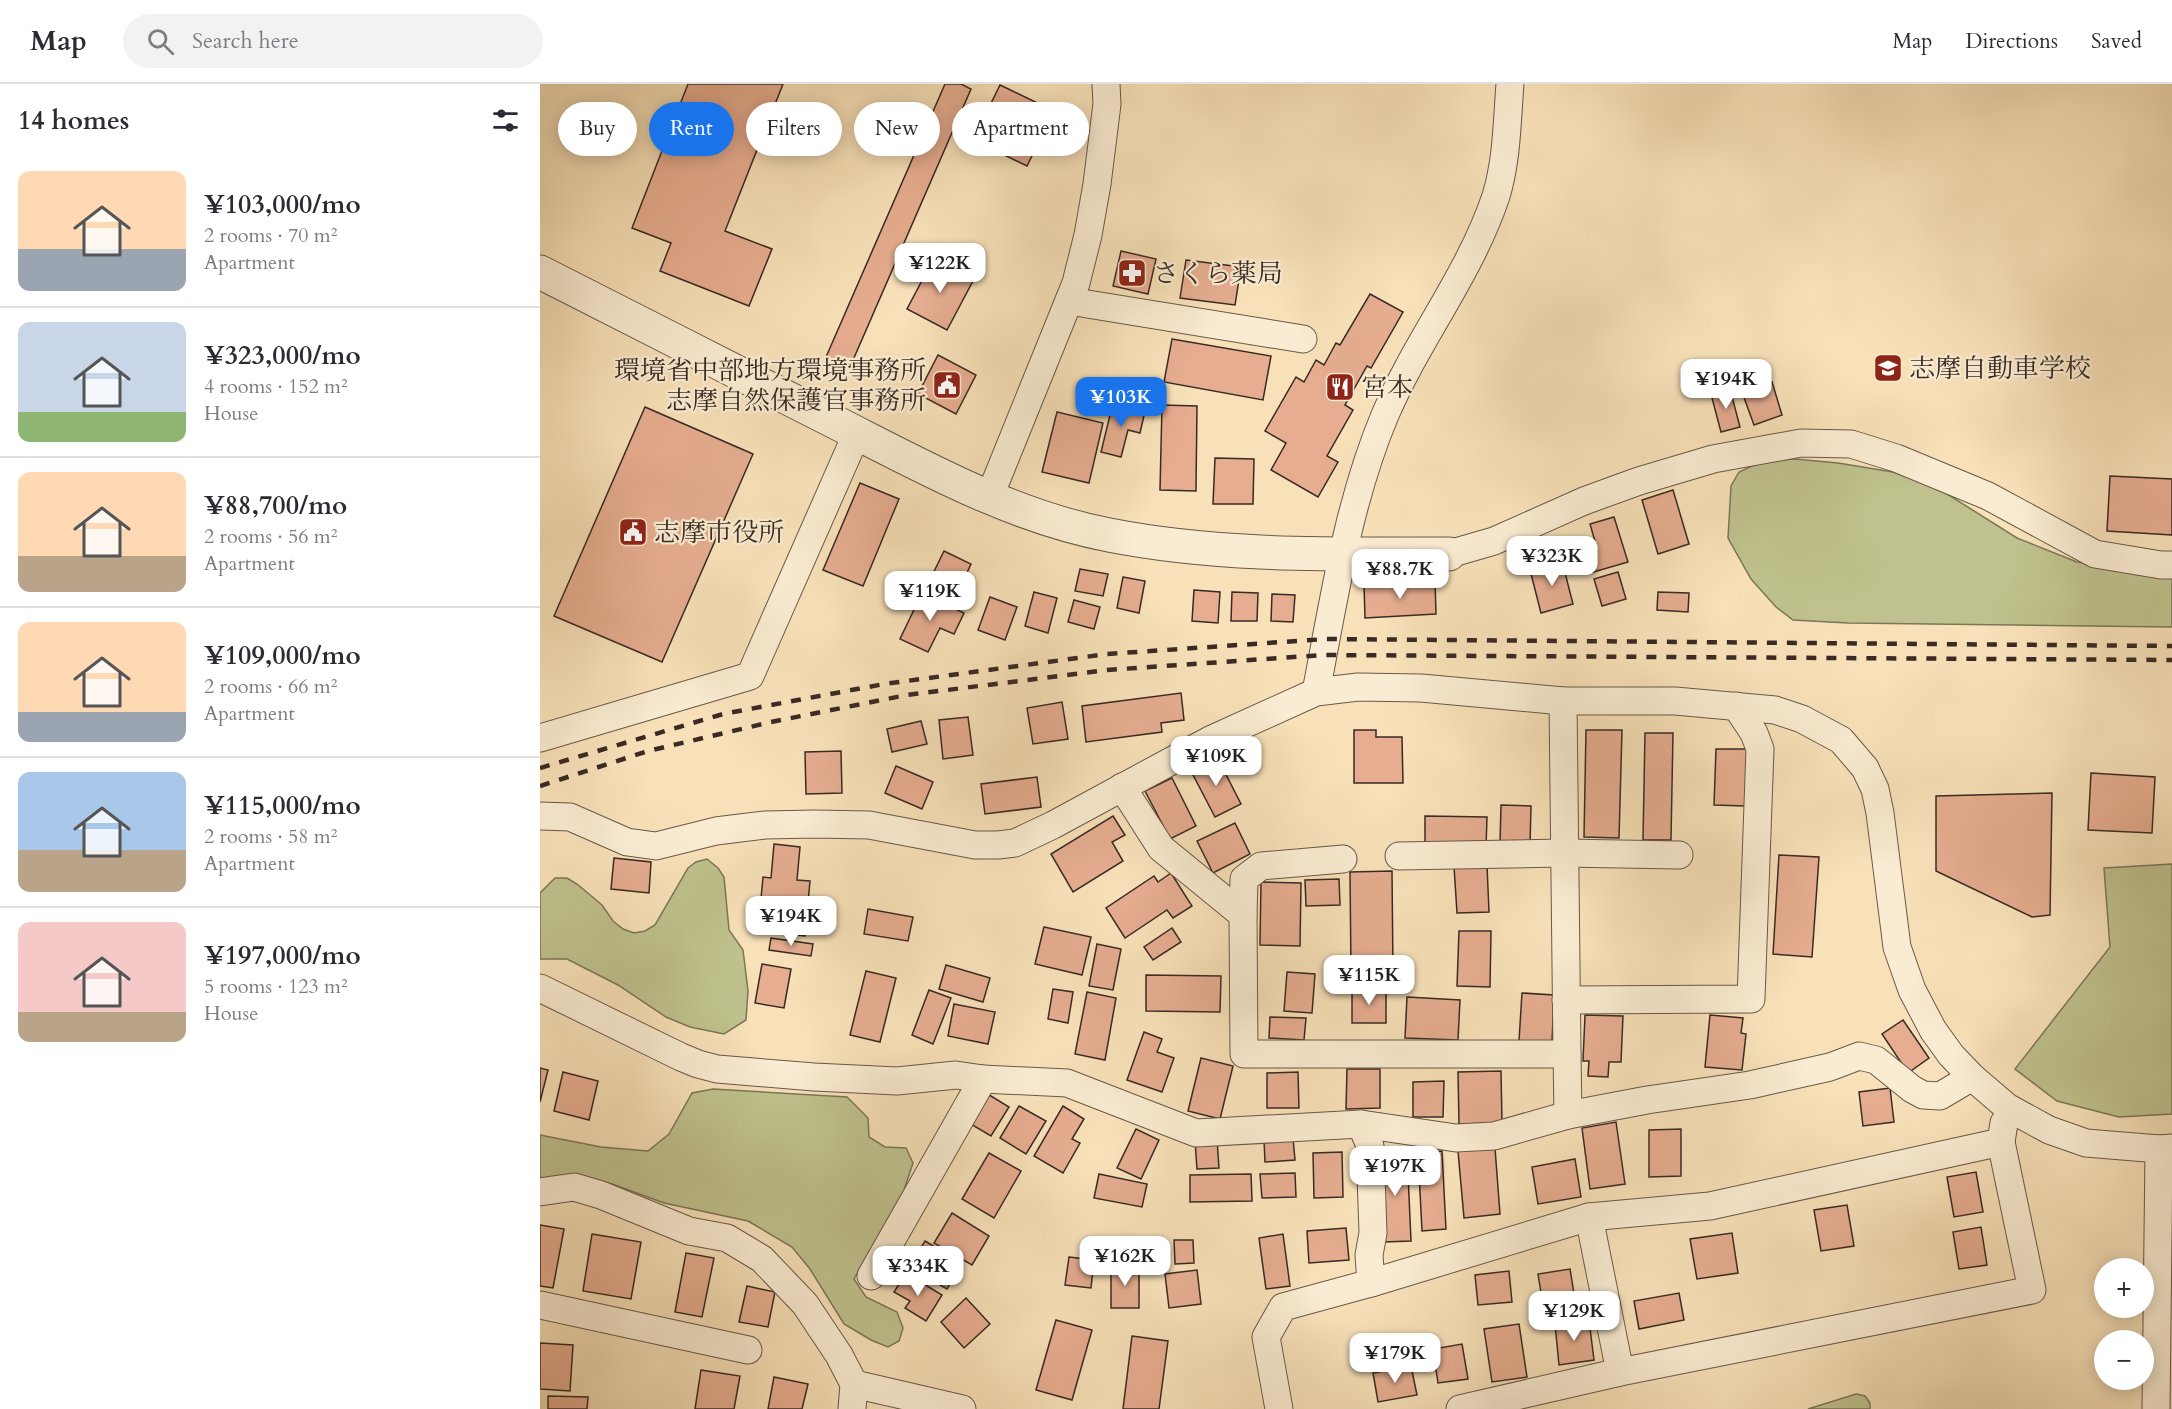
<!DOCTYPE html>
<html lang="en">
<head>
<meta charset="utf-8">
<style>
	body { margin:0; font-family:Cardo,"Noto Serif JP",serif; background:#f2f2f3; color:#2b2b33; height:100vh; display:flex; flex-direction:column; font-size:22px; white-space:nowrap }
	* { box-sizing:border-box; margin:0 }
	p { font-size:20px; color:#7c7c81 }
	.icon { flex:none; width:33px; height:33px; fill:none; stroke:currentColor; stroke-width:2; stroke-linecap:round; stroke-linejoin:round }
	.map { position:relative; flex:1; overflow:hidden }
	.details { display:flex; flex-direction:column; background:#fff; width:540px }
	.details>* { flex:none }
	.banner { position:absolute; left:18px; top:18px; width:570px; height:54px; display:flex; gap:12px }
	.tools { position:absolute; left:1554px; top:1174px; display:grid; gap:12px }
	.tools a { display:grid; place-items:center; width:60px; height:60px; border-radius:50%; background:#fff; box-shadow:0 3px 15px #0003; font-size:30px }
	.price { position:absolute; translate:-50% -51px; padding:0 14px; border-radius:12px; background:#fff; color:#222; font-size:20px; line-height:39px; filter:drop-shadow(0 2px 3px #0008) }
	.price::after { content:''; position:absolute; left:50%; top:36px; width:18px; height:14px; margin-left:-9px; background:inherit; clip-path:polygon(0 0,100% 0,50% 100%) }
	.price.selected { background:#1a73e8; color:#fff }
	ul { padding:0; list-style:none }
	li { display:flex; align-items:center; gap:18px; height:150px; padding:0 18px }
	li+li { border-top:2px solid #e1e1e2 }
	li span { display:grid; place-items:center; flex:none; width:168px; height:120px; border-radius:12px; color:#555 }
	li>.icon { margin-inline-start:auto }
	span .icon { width:72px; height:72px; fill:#fffc; stroke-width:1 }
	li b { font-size:26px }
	h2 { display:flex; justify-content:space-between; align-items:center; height:72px; padding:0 18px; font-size:26px }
	.pill { padding:0 21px; border-radius:27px; background:#fff; box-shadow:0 3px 15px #0003; font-size:21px; line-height:54px }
	.pill.selected { background:#1a73e8; color:#fff }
	header { display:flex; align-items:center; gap:36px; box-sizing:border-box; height:84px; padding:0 30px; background:#fff; border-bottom:2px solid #e1e1e2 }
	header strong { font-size:28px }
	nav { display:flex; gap:33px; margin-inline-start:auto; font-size:21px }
	.search { width:420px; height:54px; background:#f2f2f3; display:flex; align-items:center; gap:15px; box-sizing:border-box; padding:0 21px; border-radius:33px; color:#7c7c81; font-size:22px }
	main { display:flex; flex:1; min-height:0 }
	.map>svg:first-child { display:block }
	.green { fill:#bfc28e; stroke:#7c7659; stroke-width:1.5 }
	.building { fill:#e6ad90; stroke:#382a24; stroke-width:1.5 }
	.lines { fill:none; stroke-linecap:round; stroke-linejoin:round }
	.minor-casing { stroke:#685849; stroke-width:29 }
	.tertiary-casing { stroke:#685849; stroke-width:35 }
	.minor { stroke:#faecd2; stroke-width:27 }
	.tertiary { stroke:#faecd2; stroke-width:33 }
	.rail { stroke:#382a24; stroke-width:4.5; stroke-dasharray:10 10; stroke-linecap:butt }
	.labels { text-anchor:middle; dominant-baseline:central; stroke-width:4.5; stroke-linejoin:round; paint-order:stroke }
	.poi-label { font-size:26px; fill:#382a24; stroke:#faecd2; text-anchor:start }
</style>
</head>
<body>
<header>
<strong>Map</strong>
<div class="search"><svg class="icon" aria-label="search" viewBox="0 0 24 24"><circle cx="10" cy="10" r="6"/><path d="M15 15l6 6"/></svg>Search here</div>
<nav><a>Map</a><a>Directions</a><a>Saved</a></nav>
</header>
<main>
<section class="details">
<h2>14 homes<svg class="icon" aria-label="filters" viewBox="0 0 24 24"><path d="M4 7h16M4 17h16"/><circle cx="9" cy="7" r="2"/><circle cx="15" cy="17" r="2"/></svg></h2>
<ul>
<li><span style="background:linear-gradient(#ffd9b3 65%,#9aa5b1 0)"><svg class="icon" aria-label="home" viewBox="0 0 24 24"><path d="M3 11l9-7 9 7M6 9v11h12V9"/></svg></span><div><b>¥103,000/mo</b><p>2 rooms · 70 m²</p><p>Apartment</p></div></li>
<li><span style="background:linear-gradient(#c9d6e8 75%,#8fb573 0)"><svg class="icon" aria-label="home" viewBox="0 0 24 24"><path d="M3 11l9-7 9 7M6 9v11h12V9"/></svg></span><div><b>¥323,000/mo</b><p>4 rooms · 152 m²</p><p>House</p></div></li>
<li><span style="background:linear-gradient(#ffd9b3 70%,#b9a48a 0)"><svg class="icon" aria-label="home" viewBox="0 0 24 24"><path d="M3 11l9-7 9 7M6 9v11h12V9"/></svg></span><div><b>¥88,700/mo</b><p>2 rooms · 56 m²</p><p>Apartment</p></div></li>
<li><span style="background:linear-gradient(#ffd9b3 75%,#9aa5b1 0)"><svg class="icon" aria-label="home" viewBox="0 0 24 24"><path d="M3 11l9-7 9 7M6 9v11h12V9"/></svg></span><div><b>¥109,000/mo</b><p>2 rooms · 66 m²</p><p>Apartment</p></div></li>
<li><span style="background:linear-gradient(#a9c7e8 65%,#b9a48a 0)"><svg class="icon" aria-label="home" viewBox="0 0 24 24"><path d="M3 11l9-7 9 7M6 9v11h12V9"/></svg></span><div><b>¥115,000/mo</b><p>2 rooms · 58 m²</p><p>Apartment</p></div></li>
<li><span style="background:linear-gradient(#f6c9c9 75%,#b9a48a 0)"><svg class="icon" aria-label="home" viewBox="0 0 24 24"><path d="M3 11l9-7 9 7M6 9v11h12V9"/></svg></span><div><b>¥197,000/mo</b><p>5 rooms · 123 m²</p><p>House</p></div></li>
</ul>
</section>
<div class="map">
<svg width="1632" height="1325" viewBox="0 0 1632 1325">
	<rect width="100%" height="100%" fill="#f8e1b9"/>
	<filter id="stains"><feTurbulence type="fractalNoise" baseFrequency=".00333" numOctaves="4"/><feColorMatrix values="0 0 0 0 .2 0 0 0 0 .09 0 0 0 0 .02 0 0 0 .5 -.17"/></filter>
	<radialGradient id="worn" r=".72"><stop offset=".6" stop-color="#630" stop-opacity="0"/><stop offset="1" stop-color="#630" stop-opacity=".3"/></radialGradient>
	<g class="green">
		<polygon points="1255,375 1298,379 1353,388 1396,403 1477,454 1537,478 1632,491 1632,543 1308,539 1253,536 1236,523 1211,495 1188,454 1191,402 1199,388 1223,377"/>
		<polygon points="167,775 178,784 184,793 189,846 203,866 208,907 206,936 184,950 150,943 126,933 78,901 27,875 0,875 0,809 15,794 27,794 37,800 62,821 73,837 83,845 94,849 105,847 115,841 148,784 156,778"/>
		<polygon points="1632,780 1632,1030 1579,1033 1517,1017 1475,985 1570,863 1564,784"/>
		<polygon points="173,1005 307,1013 328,1034 329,1053 345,1063 366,1064 373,1079 364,1106 314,1195 326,1213 357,1228 363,1244 359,1257 348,1263 331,1256 304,1240 270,1185 252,1163 208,1137 124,1119 72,1100 46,1094 0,1097 0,1051 61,1063 108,1067 129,1050 152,1009"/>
		<polygon points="1316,1310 1325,1312 1330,1319 1330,1325 1268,1325"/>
	</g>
	<g class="building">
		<polygon points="148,0 243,0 185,147 232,165 209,222 120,187 131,159 92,144"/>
		<polygon points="405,0 421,0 431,5 310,283 286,273"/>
		<polygon points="460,1 514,27 487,82 433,56"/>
		<polygon points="581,167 616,175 608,210 573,202"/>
		<polygon points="394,174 434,195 407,246 367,225"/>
		<polygon points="646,176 701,183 695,221 640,214"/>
		<polygon points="830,210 863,228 831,284 827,282 805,321 813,326 787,372 798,378 778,413 731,386 746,359 725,347 756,293 764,298 776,276 784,281 796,259 800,261"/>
		<polygon points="632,255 731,272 723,316 624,298"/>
		<polygon points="398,271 436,291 416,330 378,310"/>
		<polygon points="1232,298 1242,331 1214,341 1202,308"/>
		<polygon points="1190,305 1200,343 1181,348 1171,310"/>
		<polygon points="573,319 605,327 600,349 588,346 581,373 561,368"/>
		<polygon points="622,321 657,322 656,407 620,406"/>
		<polygon points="105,323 213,370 122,578 14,532"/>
		<polygon points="517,328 563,339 549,399 502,388"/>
		<polygon points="675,374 714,375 713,420 673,420"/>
		<polygon points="1570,392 1632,395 1632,451 1567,447"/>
		<polygon points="320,399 359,415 323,502 283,486"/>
		<polygon points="1133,406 1149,460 1118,470 1102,416"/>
		<polygon points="1074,433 1088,478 1050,489 1043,465 1056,461 1050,440"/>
		<polygon points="404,467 431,480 414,517 386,504"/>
		<polygon points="1022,477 1033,520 1001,529 990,486"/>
		<polygon points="540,485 568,490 563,512 535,507"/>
		<polygon points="1078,488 1086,515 1062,522 1054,495"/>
		<polygon points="583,493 605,497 599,529 577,524"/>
		<polygon points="895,497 896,530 825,534 824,501"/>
		<polygon points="654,506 680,508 678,539 652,537"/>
		<polygon points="494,508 517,514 508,549 485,542"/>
		<polygon points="692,508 718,509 717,537 691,537"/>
		<polygon points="1118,508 1149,509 1148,528 1117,526"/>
		<polygon points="382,509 424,529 414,550 400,544 388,568 360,555"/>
		<polygon points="732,510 755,511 753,538 731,537"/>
		<polygon points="450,513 477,523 465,556 438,546"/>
		<polygon points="534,516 560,523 554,545 528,538"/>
		<polygon points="641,609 644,636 621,639 622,648 546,658 542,622"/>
		<polygon points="522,618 528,655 493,660 487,624"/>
		<polygon points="428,633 433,671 403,675 399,636"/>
		<polygon points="381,637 387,660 352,668 347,645"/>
		<polygon points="814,646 836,646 836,653 862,653 863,699 814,699"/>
		<polygon points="1046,646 1082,646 1079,754 1044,753"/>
		<polygon points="1105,649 1133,649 1131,756 1103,756"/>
		<polygon points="706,658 713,673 689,684 683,669"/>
		<polygon points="1176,665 1207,665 1205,722 1174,721"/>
		<polygon points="301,667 302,709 266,710 265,668"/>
		<polygon points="677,673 701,720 675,733 651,687"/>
		<polygon points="356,682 393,698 382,725 345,709"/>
		<polygon points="1551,689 1615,693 1612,749 1548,746"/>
		<polygon points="497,693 501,723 445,730 441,700"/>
		<polygon points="632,694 656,742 630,755 605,707"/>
		<polygon points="1512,709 1510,831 1492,833 1396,787 1396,712"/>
		<polygon points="961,721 991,722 990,761 960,760"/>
		<polygon points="573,732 585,751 572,758 583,777 533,808 511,770"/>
		<polygon points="885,732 947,733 946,764 885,763"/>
		<polygon points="695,739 710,770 673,789 657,757"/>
		<polygon points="234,760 260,763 257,796 270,797 265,852 218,847 223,793 231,794"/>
		<polygon points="1239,771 1279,773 1272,873 1233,870"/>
		<polygon points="74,774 111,778 109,809 71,805"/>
		<polygon points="947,781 949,828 917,829 914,782"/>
		<polygon points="852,787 853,888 811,888 810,788"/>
		<polygon points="631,789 652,822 633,834 627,826 585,854 566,824 614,792 618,798"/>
		<polygon points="799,795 800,821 766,822 765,796"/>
		<polygon points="721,798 761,799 760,862 720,861"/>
		<polygon points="328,825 373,833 368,857 324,850"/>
		<polygon points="504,843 551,853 542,891 495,880"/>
		<polygon points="632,844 641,858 613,876 604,863"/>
		<polygon points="919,847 951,847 950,903 917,902"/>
		<polygon points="231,854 273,860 271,872 229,866"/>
		<polygon points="557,860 581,865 573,906 549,902"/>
		<polygon points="222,880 251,885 244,924 215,919"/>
		<polygon points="406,881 450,894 443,918 399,905"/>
		<polygon points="326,887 356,894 340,958 310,951"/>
		<polygon points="747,888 775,890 772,929 744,927"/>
		<polygon points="606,891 681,892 680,928 606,927"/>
		<polygon points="513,905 533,908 528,939 508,935"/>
		<rect x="812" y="905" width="34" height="34"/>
		<polygon points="389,906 411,914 393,960 372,951"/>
		<polygon points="547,908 576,914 565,976 535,970"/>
		<polygon points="982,909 1014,911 1012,958 979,957"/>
		<polygon points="867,913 920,916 918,956 865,954"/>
		<polygon points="414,920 455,928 448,960 408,952"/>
		<polygon points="1045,931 1083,932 1081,978 1069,978 1068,993 1048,992 1049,977 1043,977"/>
		<polygon points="1170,931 1203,934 1201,949 1206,950 1202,986 1165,983"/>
		<polygon points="730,933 766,934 764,956 729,954"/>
		<polygon points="1363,936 1389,974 1368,989 1342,950"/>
		<polygon points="604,948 622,955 617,968 634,974 622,1008 587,996"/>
		<polygon points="661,974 693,982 680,1035 648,1027"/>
		<polygon points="0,984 8,986 0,1018"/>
		<polygon points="807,985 840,985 840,1024 806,1025"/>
		<polygon points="961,987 962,1039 919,1040 918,988"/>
		<polygon points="23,988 58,997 49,1036 14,1027"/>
		<polygon points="758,988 759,1024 727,1024 727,989"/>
		<polygon points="904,997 903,1033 873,1033 873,998"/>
		<polygon points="1350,1004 1354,1038 1323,1042 1319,1008"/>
		<polygon points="446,1009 469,1023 451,1052 429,1039"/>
		<polygon points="479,1022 506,1037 486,1070 460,1054"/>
		<polygon points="523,1022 544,1035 532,1055 540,1059 523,1089 494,1072"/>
		<polygon points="1076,1038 1085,1100 1050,1105 1042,1044"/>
		<polygon points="596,1045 619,1056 601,1095 577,1084"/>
		<polygon points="1141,1045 1141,1092 1109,1093 1109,1046"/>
		<polygon points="753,1054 755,1076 725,1078 724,1056"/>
		<polygon points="677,1055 679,1084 657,1085 655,1057"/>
		<polygon points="955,1064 960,1130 924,1134 918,1067"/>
		<polygon points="867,1067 871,1157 843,1158 840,1068"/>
		<polygon points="902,1067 906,1145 882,1147 878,1069"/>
		<polygon points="802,1068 803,1113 774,1114 773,1069"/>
		<polygon points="449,1069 481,1087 454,1134 422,1115"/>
		<polygon points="1035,1075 1041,1113 998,1120 992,1083"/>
		<polygon points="1436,1088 1443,1128 1414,1133 1407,1093"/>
		<polygon points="755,1089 756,1113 722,1114 720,1090"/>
		<polygon points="559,1090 607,1100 602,1123 554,1114"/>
		<polygon points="711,1090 712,1117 650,1118 650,1091"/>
		<polygon points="1307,1121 1314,1162 1281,1167 1274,1126"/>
		<polygon points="412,1129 449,1152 432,1181 394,1159"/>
		<polygon points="0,1141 24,1145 13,1204 0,1202"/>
		<polygon points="1441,1143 1447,1181 1419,1185 1413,1148"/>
		<polygon points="806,1144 809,1176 769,1179 767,1147"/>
		<polygon points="1192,1149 1198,1189 1157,1195 1150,1155"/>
		<polygon points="52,1150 101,1158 91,1215 43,1207"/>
		<polygon points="743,1150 750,1202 726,1205 719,1154"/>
		<polygon points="634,1156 653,1156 654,1179 635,1180"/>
		<polygon points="385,1157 422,1179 407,1205 369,1183"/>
		<polygon points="146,1169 174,1174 162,1233 135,1228"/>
		<polygon points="529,1173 554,1176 551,1204 525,1201"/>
		<rect x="571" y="1182" width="28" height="42"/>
		<polygon points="1030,1185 1035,1216 1003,1221 998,1190"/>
		<polygon points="657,1186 661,1220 629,1224 625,1190"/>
		<polygon points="969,1187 972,1218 938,1221 935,1191"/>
		<polygon points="366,1189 402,1211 386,1237 365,1224 370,1217 354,1208"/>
		<polygon points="207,1202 235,1208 228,1243 199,1238"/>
		<polygon points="1139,1209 1144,1236 1099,1245 1094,1217"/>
		<polygon points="426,1214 450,1240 424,1264 401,1238"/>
		<polygon points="516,1236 552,1246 532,1316 496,1306"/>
		<polygon points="1049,1236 1054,1276 1019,1281 1015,1240"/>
		<polygon points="979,1240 987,1293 952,1298 944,1245"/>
		<polygon points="592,1252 628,1257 619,1325 583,1325"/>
		<polygon points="0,1259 33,1261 30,1307 0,1305"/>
		<polygon points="922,1260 928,1295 898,1299 893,1265"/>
		<polygon points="871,1282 877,1311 838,1318 833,1289"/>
		<polygon points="161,1286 200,1292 194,1325 155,1325"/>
		<polygon points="234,1293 268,1300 262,1325 228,1325"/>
		<polygon points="8,1312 48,1313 47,1325 8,1325"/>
	</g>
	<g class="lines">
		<g class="minor-casing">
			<g id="minor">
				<polyline points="529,217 763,255"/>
				<polyline points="449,414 536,199 548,151 557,100 567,20 566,0"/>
				<polyline points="909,470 954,457 1044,417 1099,397 1173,375 1261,359 1311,360 1356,374 1448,412 1555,470 1621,481 1632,481"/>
				<path d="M776,608c18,-93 32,-189 69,-277 32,-75 85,-141 111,-219 11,-36 11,-75 14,-112"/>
				<polyline points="1023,617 1027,970"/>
				<polyline points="0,654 210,592 317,349"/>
				<polyline points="582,703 621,764 703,831 704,970 1027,970 1028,1031"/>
				<polyline points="0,732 30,733 87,758 116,762 176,747 225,741 275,740 329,741 435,761 458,761 475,759 513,741 670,656 776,608 818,603 881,604 1023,617 1135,617 1235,626 1262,635 1301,656 1325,684 1335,705 1340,729 1357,863 1372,906 1393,946 1411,971 1432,993 1467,1023 1509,1046 1546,1059 1619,1065 1632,1064"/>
				<polyline points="859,772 1023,769 1139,771"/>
				<polyline points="703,831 704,795 721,782 803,775"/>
				<polyline points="0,904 141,973 158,980 177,985 274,993 357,997 416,991 443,995 527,999 656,1049 821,1040 916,1054 954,1052 1028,1031 1107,1016 1210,1001 1290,983 1319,972 1336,976 1372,1005 1383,1011 1400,1012 1432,993"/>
				<polyline points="1026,916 1211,915 1220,665 1214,649 1196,622"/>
				<polyline points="821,1040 830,1062 833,1149 829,1171 831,1199"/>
				<polyline points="0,1108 34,1103 61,1111 149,1147 187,1154 222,1175 265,1220 299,1271 314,1300 312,1325"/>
				<polyline points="1049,1133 1080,1288"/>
				<polyline points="331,1192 443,995"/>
				<polyline points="0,1221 208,1266"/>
				<polyline points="314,1300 422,1325"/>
				<polyline points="739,1325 726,1253 743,1223 831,1199 1049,1133 1170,1122 1461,1058"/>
				<polyline points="920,1325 1080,1288 1492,1206 1461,1058 1464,1039"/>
				<polyline points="1616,1325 1619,1065"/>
			</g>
		</g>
		<g class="tertiary-casing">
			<path id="tertiary" d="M0,188c97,49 194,99 291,148 89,45 179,96 278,115 112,22 227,19 340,19"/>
		</g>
		<use href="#minor" class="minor"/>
		<use href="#tertiary" class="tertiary"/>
		<g class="rail">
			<polyline points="0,684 183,630 344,600 567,570 786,555 1632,562"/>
			<polyline points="0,702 108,667 231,638 367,611 567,586 783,571 1632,576"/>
		</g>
	</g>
	<defs>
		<g id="pharmacy-square" transform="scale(1.5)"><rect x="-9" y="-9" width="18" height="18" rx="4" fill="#8f2418" stroke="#faecd2"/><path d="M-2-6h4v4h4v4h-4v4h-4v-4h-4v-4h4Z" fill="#fff"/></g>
		<g id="university-square" transform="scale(1.5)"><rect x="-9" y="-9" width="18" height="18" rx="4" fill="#8f2418" stroke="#faecd2"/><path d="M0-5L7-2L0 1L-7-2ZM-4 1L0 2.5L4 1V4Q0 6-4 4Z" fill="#fff"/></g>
		<g id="civic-square" transform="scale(1.5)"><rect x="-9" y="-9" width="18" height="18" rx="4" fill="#8f2418" stroke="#faecd2"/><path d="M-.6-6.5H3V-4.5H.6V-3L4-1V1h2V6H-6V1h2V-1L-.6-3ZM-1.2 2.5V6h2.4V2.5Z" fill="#fff"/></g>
		<g id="restaurant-square" transform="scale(1.5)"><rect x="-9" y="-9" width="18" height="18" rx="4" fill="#8f2418" stroke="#faecd2"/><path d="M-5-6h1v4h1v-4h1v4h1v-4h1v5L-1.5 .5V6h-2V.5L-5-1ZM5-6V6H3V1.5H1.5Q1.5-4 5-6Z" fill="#fff"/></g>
	</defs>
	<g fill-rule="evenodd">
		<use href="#pharmacy-square" x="592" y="189"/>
		<use href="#university-square" x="1348" y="284"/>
		<use href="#civic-square" x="407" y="301"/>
		<use href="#restaurant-square" x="800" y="303"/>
		<use href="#civic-square" x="93" y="448"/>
	</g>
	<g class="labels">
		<g class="poi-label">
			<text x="613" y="189">さくら薬局</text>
			<text x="1369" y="284">志摩自動車学校</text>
			<text x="386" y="286" text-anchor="end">環境省中部地方環境事務所<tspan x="386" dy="30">志摩自然保護官事務所</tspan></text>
			<text x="821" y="303">宮本</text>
			<text x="114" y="448">志摩市役所</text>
		</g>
	</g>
	<rect width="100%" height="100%" filter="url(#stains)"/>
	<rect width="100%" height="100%" fill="url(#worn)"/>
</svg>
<div class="tools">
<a>+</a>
<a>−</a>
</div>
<b class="price" style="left:400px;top:210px">¥122K</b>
<b class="price" style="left:1186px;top:326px">¥194K</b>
<b class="price selected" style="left:581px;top:344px">¥103K</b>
<b class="price" style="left:1012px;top:503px">¥323K</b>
<b class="price" style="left:860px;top:516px">¥88.7K</b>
<b class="price" style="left:390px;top:538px">¥119K</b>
<b class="price" style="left:676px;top:703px">¥109K</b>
<b class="price" style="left:251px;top:863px">¥194K</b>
<b class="price" style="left:829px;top:922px">¥115K</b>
<b class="price" style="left:855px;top:1113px">¥197K</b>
<b class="price" style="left:585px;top:1203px">¥162K</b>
<b class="price" style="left:378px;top:1213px">¥334K</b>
<b class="price" style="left:1034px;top:1258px">¥129K</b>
<b class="price" style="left:855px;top:1300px">¥179K</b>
<div class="banner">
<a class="pill">Buy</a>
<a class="pill selected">Rent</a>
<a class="pill">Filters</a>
<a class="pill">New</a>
<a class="pill">Apartment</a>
</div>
</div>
</main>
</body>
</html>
